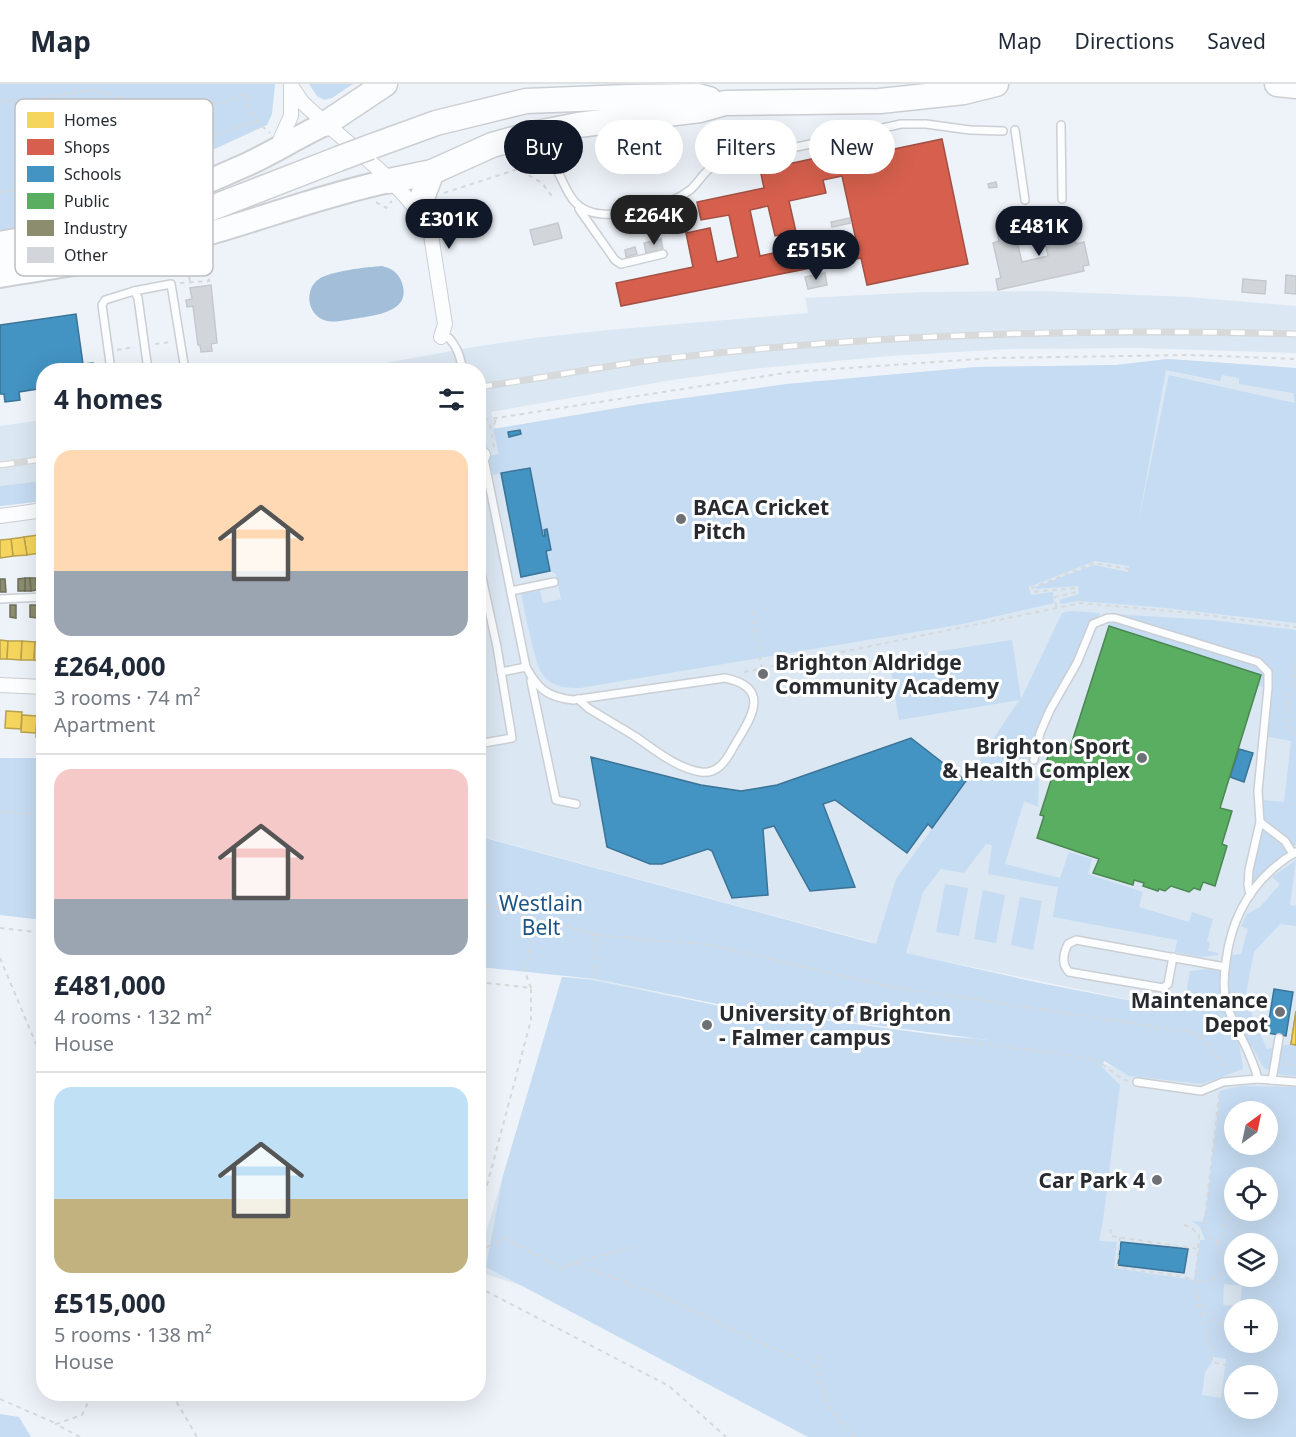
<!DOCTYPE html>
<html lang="en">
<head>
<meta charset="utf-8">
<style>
	body { margin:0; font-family:"Noto Sans",sans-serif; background:#f6f6f7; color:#1f2937; height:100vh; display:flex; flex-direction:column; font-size:22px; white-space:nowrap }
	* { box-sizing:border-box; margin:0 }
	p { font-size:20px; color:#747a83 }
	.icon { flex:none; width:33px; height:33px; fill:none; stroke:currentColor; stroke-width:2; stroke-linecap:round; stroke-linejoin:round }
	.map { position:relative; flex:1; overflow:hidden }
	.side { position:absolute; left:36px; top:279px; width:450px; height:1038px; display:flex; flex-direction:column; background:#fff; border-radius:24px; box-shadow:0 6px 24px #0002 }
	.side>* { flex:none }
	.hud { position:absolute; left:504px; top:36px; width:570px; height:54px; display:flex; gap:12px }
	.needle { width:39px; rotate:33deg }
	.tools { position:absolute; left:1224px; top:1017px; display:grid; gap:12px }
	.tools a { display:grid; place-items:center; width:54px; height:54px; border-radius:50%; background:#fff; box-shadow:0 6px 24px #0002; font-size:30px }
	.price { position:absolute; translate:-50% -51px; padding:0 14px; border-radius:21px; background:#111827; color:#fff; font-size:20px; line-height:39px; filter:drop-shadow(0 2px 3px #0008) }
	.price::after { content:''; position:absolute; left:50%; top:36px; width:18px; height:14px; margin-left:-9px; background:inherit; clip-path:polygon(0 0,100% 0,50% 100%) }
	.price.active { background:#222; color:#fff }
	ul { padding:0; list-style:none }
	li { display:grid; align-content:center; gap:12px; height:318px; padding:0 18px }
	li+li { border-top:2px solid #e0e1e3 }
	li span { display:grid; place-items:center; height:186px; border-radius:18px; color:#555 }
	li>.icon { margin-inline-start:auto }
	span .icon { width:108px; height:108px; fill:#fffc; stroke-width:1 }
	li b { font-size:26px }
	h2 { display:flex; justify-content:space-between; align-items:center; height:72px; padding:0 18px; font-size:26px }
	.pill { padding:0 21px; border-radius:27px; background:#fff; box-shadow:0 6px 24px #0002; font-size:21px; line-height:54px }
	.pill.active { background:#111827; color:#fff }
	header { display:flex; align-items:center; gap:36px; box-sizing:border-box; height:84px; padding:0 30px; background:#fff; border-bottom:2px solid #e0e1e3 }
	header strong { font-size:28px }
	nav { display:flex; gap:33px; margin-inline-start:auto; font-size:21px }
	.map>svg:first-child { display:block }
	.built { fill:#dbe7f2; fill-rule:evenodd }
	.green { fill:#c6dcf2; fill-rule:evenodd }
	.water { fill:#a2bed9 }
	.homes { fill:#f6d55c; stroke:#b8a24e; stroke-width:1.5 }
	.shops { fill:#d6604d; stroke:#a25044; stroke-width:1.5; fill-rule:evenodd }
	.schools { fill:#4393c3; stroke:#3b7497; stroke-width:1.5 }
	.public { fill:#5aae61; stroke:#4b8752; stroke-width:1.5 }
	.industry { fill:#8c8c6e; stroke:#6e6f5b; stroke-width:1.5 }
	.building { fill:#d2d6db; stroke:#c5c9ce; stroke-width:1.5 }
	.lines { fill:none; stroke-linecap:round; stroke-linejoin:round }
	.service-casing { stroke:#cbcfd4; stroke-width:10 }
	.minor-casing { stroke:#cbcfd4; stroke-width:16 }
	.primary-casing { stroke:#cbcfd4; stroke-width:26 }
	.trunk-casing { stroke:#cbcfd4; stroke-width:27 }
	.path { stroke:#d6d8da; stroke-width:2; stroke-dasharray:4.5 4.5; stroke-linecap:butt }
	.service { stroke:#fcfdfe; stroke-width:7 }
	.minor { stroke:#fcfdfe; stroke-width:14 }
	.primary { stroke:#fcfdfe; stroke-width:22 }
	.trunk { stroke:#fcfdfe; stroke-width:24 }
	.rail-casing { stroke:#d7d9da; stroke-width:7 }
	.rail { stroke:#fff; stroke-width:4.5; stroke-dasharray:14; stroke-linecap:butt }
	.trunk-bridge-casing { stroke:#cbcfd4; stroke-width:27; stroke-linecap:butt }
	.trunk-bridge { stroke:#fcfdfe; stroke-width:24 }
	.poi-dot { fill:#6d7176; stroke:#fff; stroke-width:2 }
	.labels { text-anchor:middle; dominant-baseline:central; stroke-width:6; stroke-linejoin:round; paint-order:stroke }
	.poi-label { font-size:21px; font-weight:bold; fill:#272b2f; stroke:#fff; text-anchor:start }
	.park-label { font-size:21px; fill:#1d5484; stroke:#fff }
	.key { fill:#fff; stroke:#bebfc1; stroke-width:1.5 }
	.key-label { font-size:16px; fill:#272b2f }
</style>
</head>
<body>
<header>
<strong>Map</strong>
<nav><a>Map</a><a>Directions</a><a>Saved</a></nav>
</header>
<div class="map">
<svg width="1296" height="1353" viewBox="0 0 1296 1353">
	<rect width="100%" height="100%" fill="#eef3f9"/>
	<g class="built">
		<path d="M1040,207l149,6 107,9v47l-158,-5 -129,1 -119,7 -138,13 -80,11 -181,32 4,17 146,-25 146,-20 189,-17 140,-2 52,-6 128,9v1069l-337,-10 -480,-155v-16l83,-279 33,2 129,28 228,30 30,1 1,6 113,16 24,10 59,-60 -289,-60 -22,-9 -389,-105 -1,-466h-16h3l-4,-21 73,-11 74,-8 200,-17 -3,-15 119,-6zM1234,1028h34v32h-34zM1234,1094h34v32h-34zM1234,1160h34v32h-34zM1234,1226h34v32h-34zM1234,1292h34v32h-34z"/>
		<polygon points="457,266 461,286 347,286"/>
		<polygon points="43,336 43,417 0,422 0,342"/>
	</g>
	<g class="green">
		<polygon points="0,0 275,0 272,30 267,41 206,69 135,117 43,141 0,146"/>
		<polygon points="309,0 353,0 332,14 324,16 317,12"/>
		<path d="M1168,275l128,9v255l-140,-16 -77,-6 -18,3 -2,-4 20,-6 -1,-8 -42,3 -1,-2 59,-22 34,7 1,-6 -34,-5 -66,26 2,8 22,-3 1,11 -91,21 -383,64c-38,1 -42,-17 -49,-49 -4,-15 -7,-31 -10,-46l19,-3 3,13 18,-4 -5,-25 -6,-3 -4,-20 5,-1 -4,-21 -2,7h-2l-13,-68 -38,7 -4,-19 11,-2 -6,-25 148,-25 146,-20 189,-17 140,-2zM1166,286l54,11 2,-6 17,3v6l54,9 2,10 -126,-28 -31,149z"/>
		<polygon points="43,397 43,417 0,422 0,402"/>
		<path d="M1072,527l28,2 -75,162h7l7,3 -1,29 -14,-6 -19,63 55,14 9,-26 23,7 -4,15 55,18 -4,15 50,15 3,-10 21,7 -6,22 3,2 -2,8 10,2v2l-17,2 -26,-5 2,-12 -124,-23 5,-30 -70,-13 4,-29 -6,-1 -22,29 -23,-4 -18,23 -17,61 134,30 139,27 6,-10 5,-29 35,-4 6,-12 10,-1 7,-25 -7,-3 6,-12 13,-7 20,-23 -8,-7 24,-17 -6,45 6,1v20l-16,-2 -26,28 -9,46 22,51 24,-5 5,1v31l-14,-1 -18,-7 -12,-21 -13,-3 4,25 -41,15 -73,-8 -25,-15 -2,6 18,18 -17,135 -4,21 18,1 -3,26 80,12 6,-40h5l-5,-13 -8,-6 10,1 4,-12 14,-119 20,-5 56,1v350h-488l-322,-170 17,-91 59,-199 30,3 132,27 228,30 37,3 -262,-34 -132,-27 -116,-12 -1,-131 398,108 20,-65 70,-98 43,-66 11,-15 -121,20 -10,-61 123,-19 9,59 41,-86zM1234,1028h34v32h-34zM1234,1094h34v32h-34zM1234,1160h34v32h-34zM1224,1200l18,2 -2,20 -17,-1zM1234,1226h34v32h-34zM1213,1273l13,2 -5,39 -19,-3 3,-23 7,-10zM1234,1292h34v32h-34z"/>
		<polygon points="1111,530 1210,536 1296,546 1296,761 1291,764 1293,770 1273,784 1250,811 1248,801 1262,739 1263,716 1284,718 1291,657 1264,652 1268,604 1258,602 1261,591 1109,542"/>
		<polygon points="0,674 43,674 43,836 0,831"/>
		<polygon points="945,800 968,804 959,852 936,848"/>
		<polygon points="983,806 1005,811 996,859 974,855"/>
		<polygon points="1020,813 1042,817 1033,866 1011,861"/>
		<polygon points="0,1330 19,1333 31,1353 0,1353"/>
	</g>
	<path class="water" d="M382,182c9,2 17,7 20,17 11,32 -35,33 -55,37 -8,1 -15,3 -23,0 -17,-6 -20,-31 -5,-41 11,-8 49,-12 63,-13z"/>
	<g class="homes">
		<polygon points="38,451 44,451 44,468 40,469"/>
		<polygon points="38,451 40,469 27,471 24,453"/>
		<polygon points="24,453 27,471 13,472 11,455"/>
		<polygon points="11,455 13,472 0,474 0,456"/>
		<polygon points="0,556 8,557 7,575 0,575"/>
		<polygon points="8,557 22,557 21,576 7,575"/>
		<polygon points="22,557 35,558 34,576 21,576"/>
		<polygon points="35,558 44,559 44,577 34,576"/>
		<polygon points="6,627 22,628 21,645 5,644"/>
		<polygon points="22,631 37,632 36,649 21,648"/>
		<polygon points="37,636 44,636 44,654 36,653"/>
		<polygon points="1296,927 1296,961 1291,960"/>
		<polygon points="1296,927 1296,961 1291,960"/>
	</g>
	<path class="shops" d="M942,55l26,125 -101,21 -6,-27 -240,48 -5,-23 77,-16 -7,-34 24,-5 7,34 21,-5 -9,-42 -28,5 -4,-18 67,-14 -6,-28 23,-5 2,10 57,-12 2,7zM842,92l14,64 -7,2 -2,-5 -87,19 -10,-46 18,-4 7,30 21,-4 -7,-31 37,-8 -3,-13z"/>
	<g class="schools">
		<polygon points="76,230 83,280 93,279 94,286 44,286 44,304 19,308 20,316 5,318 4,310 0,310 0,241"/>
		<polygon points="520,346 521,350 509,353 508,348"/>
		<polygon points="530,384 543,452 545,452 544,446 547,445 551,466 546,467 550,487 521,493 501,389"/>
		<polygon points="911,654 966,697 932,744 928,740 907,769 835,716 823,720 855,803 810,807 774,742 763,745 768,811 732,814 712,767 708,765 662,780 650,780 607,763 591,673 701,701 741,707 777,701"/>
		<polygon points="1239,665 1253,669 1244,698 1230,693"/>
		<polygon points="1274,905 1293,908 1286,952 1267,949"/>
		<polygon points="1121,1158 1188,1165 1184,1189 1118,1181"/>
	</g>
	<polygon class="public" points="1109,542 1261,591 1220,724 1232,727 1222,760 1227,762 1215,802 1203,798 1200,806 1194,804 1189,808 1171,802 1165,807 1159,805 1158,807 1143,802 1144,799 1134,796 1133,801 1093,789 1099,775 1037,754 1044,732 1040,731 1053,690 1043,687 1053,658 1070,664"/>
	<g class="industry">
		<polygon points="25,494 30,494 31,507 25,507"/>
		<polygon points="25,494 25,507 18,507 18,495"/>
		<polygon points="30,494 36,494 37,506 31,507"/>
		<polygon points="0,495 5,495 6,508 0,508"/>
		<polygon points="44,519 44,536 37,536 37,521"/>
		<polygon points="10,521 16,521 16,534 10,533"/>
		<polygon points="30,521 37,521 37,534 30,533"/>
	</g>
	<g class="building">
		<polygon points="996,98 997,103 989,104 988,100"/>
		<polygon points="849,134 851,139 832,143 831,138"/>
		<polygon points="1066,138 1067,144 1072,143 1076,160 1084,158 1089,181 1083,182 1084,187 998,206 996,195 1001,194 993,159 999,157 996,144 1013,140 1022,178 1048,172 1042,143"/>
		<polygon points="558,139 562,154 534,161 530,146"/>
		<polygon points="661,155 663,166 646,169 644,159"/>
		<polygon points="635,163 637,170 626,173 625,166"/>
		<polygon points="825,189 827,201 808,205 805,193"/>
		<polygon points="1286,191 1296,192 1296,210 1285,209"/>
		<polygon points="1243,195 1266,197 1265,210 1242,208"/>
		<polygon points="211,201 217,259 211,260 212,267 201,268 200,261 198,261 193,222 187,223 186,216 192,215 190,204"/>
	</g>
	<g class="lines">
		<g class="service-casing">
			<g id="service">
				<polyline points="1061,41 1062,115"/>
				<polyline points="1015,46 1025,116"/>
				<path d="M527,60c43,10 27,67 75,70 25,2 68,-8 88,-24 9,-7 14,-20 25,-25l186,-41h25l44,6 33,1"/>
				<polyline points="559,87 562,73 574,48"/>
				<polyline points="579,125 615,176 621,180 663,170"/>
				<polyline points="134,207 138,214 148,286"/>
				<path d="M441,253l8,1c9,10 11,19 14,32"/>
				<polyline points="111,286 102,221 105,216 134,207 171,200 185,286"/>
				<path d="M478,345l48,238c12,22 21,30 47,33l152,-22c44,9 29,36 12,63 -5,8 -10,20 -18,26 -5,4 -11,6 -18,5 -23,-3 -46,-22 -65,-35 -16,-10 -32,-19 -48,-29l-10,-9"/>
				<polyline points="478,475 497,563 512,654 478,660"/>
				<polyline points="511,507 554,498"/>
				<polyline points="0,515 44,513"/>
				<polyline points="501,588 526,583"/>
				<polyline points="531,597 556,716 576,720"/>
				<polyline points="1034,676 1040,649 1050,626 1077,579 1093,540 1108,534 1115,534 1258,578 1268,588 1268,604 1258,707 1260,738 1249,786 1248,801 1250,811"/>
				<polyline points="1260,738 1285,757 1293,770"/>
				<path d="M1296,768c-42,25 -64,62 -70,109 -2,13 -3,28 0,42 9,27 25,47 32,76l38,3"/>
				<path d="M1173,873l-5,27 -5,4 -94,-16c-8,-8 -6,-18 -1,-28l8,-4 149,27"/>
				<polyline points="1272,996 1279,954"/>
				<polyline points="1137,998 1201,1007 1223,998 1258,995"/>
			</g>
		</g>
		<g class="minor-casing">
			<g id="minor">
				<path d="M291,2l12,17c37,36 109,85 128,132l14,89 -4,13"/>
				<polyline points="276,65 291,32 291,3"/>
				<polyline points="478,372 483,371"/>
				<polyline points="0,432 44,426"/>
				<polyline points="0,601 44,603"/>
			</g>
		</g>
		<g class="primary-casing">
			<g id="primary">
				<path d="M0,159c83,-13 171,-44 248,-79 26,-12 51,-28 77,-40"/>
				<path d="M0,192c66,-11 132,-21 196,-39 65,-18 127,-42 193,-56"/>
			</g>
		</g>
		<g class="trunk-casing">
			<g id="trunk">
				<polyline points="1277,0 1296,2"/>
				<polyline points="325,40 385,0"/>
				<polyline points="370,63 436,39 526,17 627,13 698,12 709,15"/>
				<polyline points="389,97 432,88 492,61 532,50 578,41 700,26 725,19 880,17 964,8 996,0"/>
				<polyline points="426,139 422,114 432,88"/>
				<polyline points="0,178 117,154 204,127 338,75"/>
			</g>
		</g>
		<g class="path">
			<path d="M0,17l34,-2 58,-9 19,4 23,9 15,2h53l25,-3 13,-7 9,1c-2,16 9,27 21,37"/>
			<path d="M0,108c54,-4 110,-18 162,-36 32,-11 62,-27 95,-34"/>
			<polyline points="444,109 518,85 542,99 554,115"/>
			<polyline points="376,118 386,124 392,117"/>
			<polyline points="187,175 190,199"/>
			<polyline points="180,199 209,197 205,169"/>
			<polyline points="155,260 171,258"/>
			<polyline points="117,266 135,263"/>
			<polyline points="484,336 791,288 992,274 1191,271 1296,275"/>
			<polyline points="494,363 490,341 494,341 496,334"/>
			<polyline points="1056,523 1055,513 1076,508 1075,504 1033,508 1032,504 1094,479 1129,485"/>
			<polyline points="752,527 762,585"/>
			<polyline points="1296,572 1286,635 1288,643 1296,650"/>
			<polyline points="744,588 1081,519 1191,529 1296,543"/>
			<polyline points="0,728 44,731"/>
			<polyline points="478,819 597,851 595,895"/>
			<polyline points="0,844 44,849"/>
			<polyline points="597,851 712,861 882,901 1197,949 1229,987"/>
			<polyline points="0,874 44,979"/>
			<polyline points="478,898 531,904 531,936 478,1135"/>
			<polyline points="531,904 525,888 536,835"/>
			<polyline points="925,953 1070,971 1096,976 1124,996 1128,997"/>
			<polyline points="1284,980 1296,981"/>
			<path d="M1219,1010l-14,125c1,9 1,21 12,23l7,-7 5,-28 2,-4 3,-1"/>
			<polyline points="1184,1141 1191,1143 1199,1151 1198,1165"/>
			<polyline points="1111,1145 1110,1152 1198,1165 1194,1208 1216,1240 1234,1244"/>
			<path d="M1120,1153l-3,30c19,3 37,5 56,8 9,1 19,5 28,6 19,0 31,-15 33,-33"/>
			<polyline points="1217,1158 1226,1176 1234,1181"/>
			<polyline points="1235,1160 1239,1126"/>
			<polyline points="478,1167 506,1155 563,1185 573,1179 636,1162"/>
			<polyline points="573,1179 650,1207 817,1284 828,1322 854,1353"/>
			<polyline points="478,1203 669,1302 726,1353"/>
			<polyline points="1195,1211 1212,1265 1212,1278 1226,1281"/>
			<polyline points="815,1284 819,1271"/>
			<polyline points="172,1310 197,1353"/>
			<polyline points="0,1315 55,1339"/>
			<polyline points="80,1353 56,1340 82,1331 92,1310"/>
		</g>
		<use href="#service" class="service"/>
		<use href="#minor" class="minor"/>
		<use href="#primary" class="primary"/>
		<use href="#trunk" class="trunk"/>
		<g class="rail-casing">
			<g id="rail">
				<path d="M478,303c62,-8 123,-21 184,-28 211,-25 422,-31 634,-25"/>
				<polyline points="0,381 44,375"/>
			</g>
		</g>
		<use href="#rail" class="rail"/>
		<g class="trunk-bridge-casing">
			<polyline id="trunk-bridge" points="338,75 370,63"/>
		</g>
		<use href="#trunk-bridge" class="trunk-bridge"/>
	</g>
	<g class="poi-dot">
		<circle cx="681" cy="435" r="6"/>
		<circle cx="763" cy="590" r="6"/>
		<circle cx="1142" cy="674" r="6"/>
		<circle cx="1280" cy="928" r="6"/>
		<circle cx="707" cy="941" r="6"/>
		<circle cx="1157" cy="1096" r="6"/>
	</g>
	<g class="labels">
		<g class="poi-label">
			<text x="693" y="423">BACA Cricket<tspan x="693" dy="24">Pitch</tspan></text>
			<text x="775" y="578">Brighton Aldridge<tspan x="775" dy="24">Community Academy</tspan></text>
			<text x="1130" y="662" text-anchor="end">Brighton Sport<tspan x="1130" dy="24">&amp; Health Complex</tspan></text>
			<text x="1268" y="916" text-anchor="end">Maintenance<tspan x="1268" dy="24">Depot</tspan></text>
			<text x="719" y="929">University of Brighton<tspan x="719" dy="24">- Falmer campus</tspan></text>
			<text x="1145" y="1096" text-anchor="end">Car Park 4</text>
		</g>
		<g class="park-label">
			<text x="541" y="819">Westlain<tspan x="541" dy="24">Belt</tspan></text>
		</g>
	</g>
	<rect x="15" y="15" width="198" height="177" rx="9" class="key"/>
	<rect x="27" y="28" width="27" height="16" fill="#f6d55c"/>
	<rect x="27" y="55" width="27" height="16" fill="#d6604d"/>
	<rect x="27" y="82" width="27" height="16" fill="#4393c3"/>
	<rect x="27" y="109" width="27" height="16" fill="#5aae61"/>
	<rect x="27" y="136" width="27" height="16" fill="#8c8c6e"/>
	<rect x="27" y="163" width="27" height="16" fill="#d2d6db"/>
	<g class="key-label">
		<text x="64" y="42">Homes</text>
		<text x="64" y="69">Shops</text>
		<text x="64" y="96">Schools</text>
		<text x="64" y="123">Public</text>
		<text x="64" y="150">Industry</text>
		<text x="64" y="177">Other</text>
	</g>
</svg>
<div class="tools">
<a><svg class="needle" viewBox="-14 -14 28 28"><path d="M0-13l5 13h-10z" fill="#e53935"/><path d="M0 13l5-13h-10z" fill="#747a83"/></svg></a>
<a><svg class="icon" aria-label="locate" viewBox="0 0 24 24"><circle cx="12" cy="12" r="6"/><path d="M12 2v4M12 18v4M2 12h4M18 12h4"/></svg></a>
<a><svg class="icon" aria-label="layers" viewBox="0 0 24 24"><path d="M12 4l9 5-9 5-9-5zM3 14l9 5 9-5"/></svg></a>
<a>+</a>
<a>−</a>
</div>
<b class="price active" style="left:654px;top:162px">£264K</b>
<b class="price" style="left:449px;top:166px">£301K</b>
<b class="price" style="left:1039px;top:173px">£481K</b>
<b class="price" style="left:816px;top:197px">£515K</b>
<div class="hud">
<a class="pill active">Buy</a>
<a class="pill">Rent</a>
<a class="pill">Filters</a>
<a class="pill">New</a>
</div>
<section class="side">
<h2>4 homes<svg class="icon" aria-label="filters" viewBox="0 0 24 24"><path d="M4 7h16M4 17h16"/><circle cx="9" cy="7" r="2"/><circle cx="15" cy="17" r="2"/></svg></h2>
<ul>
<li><span style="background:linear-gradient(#ffd9b3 65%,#9aa5b1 0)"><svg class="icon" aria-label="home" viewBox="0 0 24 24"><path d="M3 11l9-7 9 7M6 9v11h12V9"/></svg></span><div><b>£264,000</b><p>3 rooms · 74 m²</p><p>Apartment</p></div></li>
<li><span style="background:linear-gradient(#f6c9c9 70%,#9aa5b1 0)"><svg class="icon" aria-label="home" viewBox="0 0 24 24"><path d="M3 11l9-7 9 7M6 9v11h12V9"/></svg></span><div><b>£481,000</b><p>4 rooms · 132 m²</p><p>House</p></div></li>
<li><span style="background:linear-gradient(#bfe0f5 60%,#c2b280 0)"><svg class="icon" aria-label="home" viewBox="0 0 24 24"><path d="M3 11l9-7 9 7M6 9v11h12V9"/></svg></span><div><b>£515,000</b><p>5 rooms · 138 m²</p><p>House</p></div></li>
</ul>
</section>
</div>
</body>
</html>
